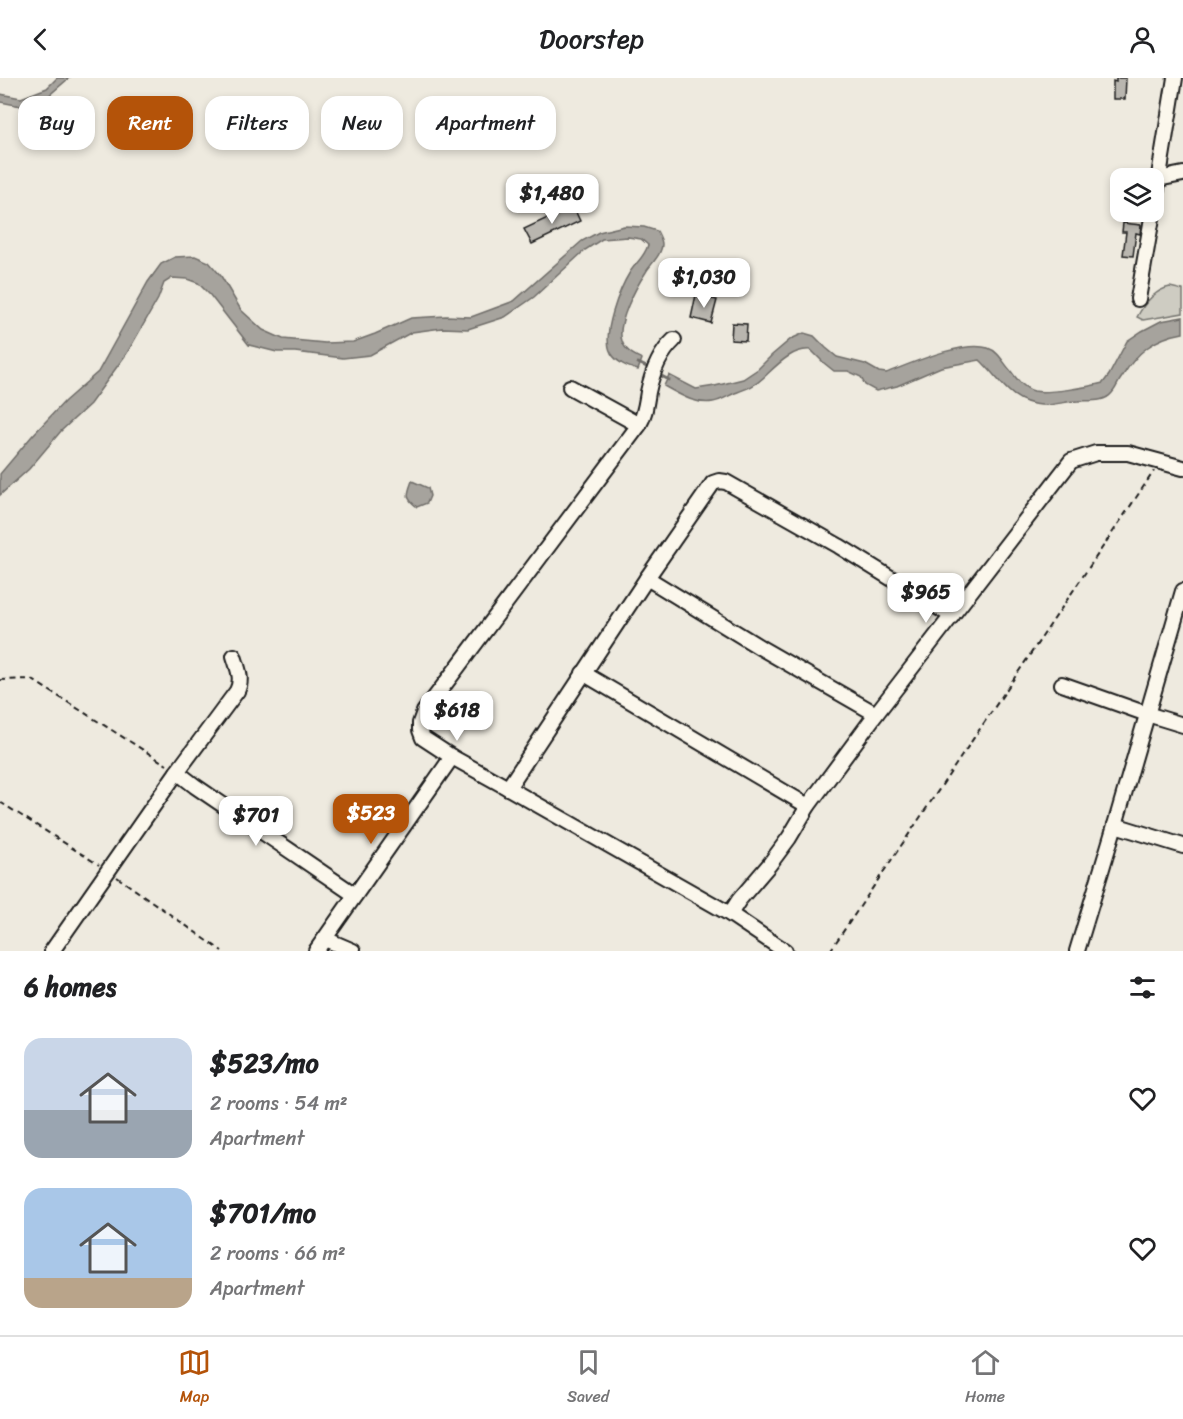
<!DOCTYPE html>
<html lang="en">
<head>
<meta charset="utf-8">
<style>
	body { margin:0; font-family:Sriracha,sans-serif; background:#f6f6f6; color:#202124; height:100vh; display:flex; flex-direction:column; font-size:22px; white-space:nowrap }
	* { box-sizing:border-box; margin:0 }
	p { font-size:20px; color:#757577 }
	.icon { flex:none; width:33px; height:33px; fill:none; stroke:currentColor; stroke-width:2; stroke-linecap:round; stroke-linejoin:round }
	.map { position:relative; height:873px; overflow:hidden }
	.side { display:flex; flex-direction:column; background:#fff; flex:1 }
	.side>* { flex:none }
	.banner { position:absolute; left:18px; top:18px; width:600px; height:54px; display:flex; gap:12px }
	.buttons { position:absolute; left:1110px; top:90px; display:grid; gap:12px }
	.buttons a { display:grid; place-items:center; width:54px; height:54px; border-radius:12px; background:#fff; box-shadow:0 3px 9px #0003; font-size:30px }
	.price { position:absolute; translate:-50% -51px; padding:0 14px; border-radius:12px; background:#fff; color:#222; font-size:20px; line-height:39px; filter:drop-shadow(0 2px 3px #0008) }
	.price::after { content:''; position:absolute; left:50%; top:36px; width:18px; height:14px; margin-left:-9px; background:inherit; clip-path:polygon(0 0,100% 0,50% 100%) }
	.price.selected { background:#b45309; color:#fff }
	ul { padding:0; list-style:none }
	li { display:flex; align-items:center; gap:18px; height:150px; padding:0 24px }
	li span { display:grid; place-items:center; flex:none; width:168px; height:120px; border-radius:18px; color:#555 }
	li>.icon { margin-inline-start:auto }
	span .icon { width:72px; height:72px; fill:#fffc; stroke-width:1 }
	li b { font-size:26px }
	h2 { display:flex; justify-content:space-between; align-items:center; height:72px; padding:0 24px; font-size:26px }
	.pill { padding:0 21px; border-radius:18px; background:#fff; box-shadow:0 3px 9px #0003; font-size:21px; line-height:54px }
	.pill.selected { background:#b45309; color:#fff }
	header { display:flex; justify-content:space-between; align-items:center; height:78px; padding:0 24px; background:#fff; font-size:27px; font-weight:600 }
	.tab-bar { display:flex; justify-content:space-around; align-items:center; height:84px; border-top:2px solid #e0e0e0; background:#fff; font-size:16px; color:#757577 }
	.tab-bar a { display:grid; justify-items:center; gap:3px }
	.tab-bar .selected { color:#b45309 }
	.map>svg:first-child { display:block }
	.green { fill:#ceccc2; stroke:#75746f; stroke-width:1.5 }
	.water { fill:#a6a39d; stroke:#6f6d69; stroke-width:1.5 }
	.lines { fill:none; stroke-linecap:round; stroke-linejoin:round }
	.stream { stroke:#6f6d69; stroke-width:3 }
	.building { fill:#b9b6af; stroke:#1c1c1c; stroke-width:1.5 }
	.minor-casing { stroke:#1c1c1c; stroke-width:18 }
	.path { stroke:#1c1c1c; stroke-width:2; stroke-dasharray:6 4.5; stroke-linecap:butt }
	.minor { stroke:#fbf7ec; stroke-width:14 }
</style>
</head>
<body>
<header><svg class="icon" aria-label="back" viewBox="0 0 24 24"><path d="M15 5l-7 7 7 7"/></svg>Doorstep<svg class="icon" aria-label="person" viewBox="0 0 24 24"><circle cx="12" cy="8" r="4"/><path d="M4 21q1-7 8-7t8 7"/></svg></header>
<div class="map">
<svg width="1183" height="873" viewBox="0 0 1183 873">
	<rect width="100%" height="100%" fill="#eeeadf"/>
	<filter id="ink" filterUnits="userSpaceOnUse"><feTurbulence type="fractalNoise" baseFrequency=".0167" numOctaves="2"/><feDisplacementMap in="SourceGraphic" scale="12" xChannelSelector="R" yChannelSelector="G"/><feConvolveMatrix kernelMatrix="1 2 1 2 8 2 1 2 1" color-interpolation-filters="sRGB"/></filter>
	<g filter="url(#ink)">
		<path class="green" d="M1170,209l13,3v23l-40,7 -6,-3c7,-13 18,-27 33,-30z"/>
		<g class="water">
			<polygon points="57,0 69,0 47,19 21,28 0,24 0,16 21,20 47,10"/>
			<path d="M624,148l20,1 13,4c2,4 5,9 5,13 0,10 -11,20 -16,28 -10,15 -30,52 -24,69 3,10 12,14 20,18l-4,11c-10,-3 -21,-7 -27,-17 -10,-18 9,-65 19,-81 6,-10 14,-14 18,-27l-7,-6 -13,-2 -26,2 -17,11 -51,47 -29,20 -37,12 -26,-1 -30,4 -42,23 -27,3 -48,-6h-18l-28,-7 -39,-50 -12,-12 -11,-4 -15,-1 -8,5 -6,16 -31,54 -37,51 -29,27 -32,38 -29,26v-21l32,-38 33,-35 33,-29 50,-90 13,-18 14,-7 20,-1 14,6 12,14 20,34 22,20 20,9 42,4 28,-1 22,-8 36,-16 35,-2 25,1 43,-16 68,-60 17,-9z"/>
			<path d="M1183,239v16c-29,5 -46,19 -61,44 -4,5 -6,12 -10,16 -8,10 -23,7 -34,8 -13,0 -25,5 -37,4 -31,-2 -41,-26 -61,-45l-39,7 -44,19 -21,5 -11,-6 -4,-8 -13,-6h-14l-10,-8 -13,-13c-19,-2 -35,16 -48,28 -8,8 -17,11 -28,15 -7,3 -15,8 -22,9 -18,3 -34,-8 -49,-16l5,-11 27,14 19,-3 28,-7 15,-10 14,-14 19,-16 13,-6 10,3 12,12 11,9 28,7 14,8 7,1c24,-9 77,-33 102,-25 10,3 15,14 22,22 6,8 13,18 24,21 13,3 54,-4 69,-8l6,-8 18,-34 15,-10 19,-10z"/>
			<path d="M412,403l16,7 2,8 -3,7 -10,4c-12,-9 -10,-12 -5,-26z"/>
		</g>
		<g class="lines">
			<g class="stream">
				<polyline points="638,285 651,291"/>
				<polyline points="656,295 669,302"/>
			</g>
		</g>
		<g class="building">
			<polygon points="1116,0 1126,0 1125,21 1113,21 1113,3 1116,4"/>
			<polygon points="573,128 580,143 532,166 524,151"/>
			<polygon points="1123,145 1141,147 1140,156 1136,155 1133,178 1123,177 1126,154 1122,154"/>
			<polygon points="696,217 717,222 711,245 691,240"/>
			<polygon points="732,245 747,246 746,263 731,262"/>
		</g>
		<g class="lines">
			<g class="minor-casing">
				<g id="minor">
					<polyline points="1158,101 1183,96"/>
					<polyline points="1154,128 1175,0"/>
					<polyline points="1138,221 1153,134"/>
					<path d="M674,262c-14,13 -22,33 -26,52 -2,12 -3,23 -9,33l-215,287 -4,11v7l3,8 29,19 56,31 222,126 55,37"/>
					<polyline points="570,309 639,347"/>
					<polyline points="647,500 761,570 876,636"/>
					<polyline points="583,595 808,728"/>
					<polyline points="1062,606 1147,636 1183,647"/>
					<polyline points="177,694 195,708 355,817"/>
					<polyline points="508,710 647,500 713,405 719,403 726,404 839,468 952,538"/>
					<polyline points="1115,747 1183,768"/>
					<polyline points="730,836 739,822 769,787 789,760 808,728 876,636 1071,383 1096,375 1128,375 1183,390"/>
					<polyline points="325,861 353,873"/>
					<path d="M52,873l125,-179 60,-81c6,-12 1,-22 -3,-35"/>
					<polyline points="316,873 452,679"/>
					<polyline points="1077,873 1115,747 1183,513"/>
				</g>
			</g>
			<g class="path">
				<polyline points="0,602 31,601 167,687"/>
				<polyline points="0,724 99,787"/>
				<polyline points="117,799 222,873"/>
				<polyline points="830,873 1154,393"/>
			</g>
			<use href="#minor" class="minor"/>
		</g>
	</g>
</svg>
<div class="buttons">
<a><svg class="icon" aria-label="layers" viewBox="0 0 24 24"><path d="M12 4l9 5-9 5-9-5zM3 14l9 5 9-5"/></svg></a>
</div>
<b class="price" style="left:552px;top:147px">$1,480</b>
<b class="price" style="left:704px;top:231px">$1,030</b>
<b class="price" style="left:926px;top:546px">$965</b>
<b class="price" style="left:457px;top:664px">$618</b>
<b class="price selected" style="left:371px;top:767px">$523</b>
<b class="price" style="left:256px;top:769px">$701</b>
<div class="banner">
<a class="pill">Buy</a>
<a class="pill selected">Rent</a>
<a class="pill">Filters</a>
<a class="pill">New</a>
<a class="pill">Apartment</a>
</div>
</div>
<section class="side">
<h2>6 homes<svg class="icon" aria-label="filters" viewBox="0 0 24 24"><path d="M4 7h16M4 17h16"/><circle cx="9" cy="7" r="2"/><circle cx="15" cy="17" r="2"/></svg></h2>
<ul>
<li><span style="background:linear-gradient(#c9d6e8 60%,#9aa5b1 0)"><svg class="icon" aria-label="home" viewBox="0 0 24 24"><path d="M3 11l9-7 9 7M6 9v11h12V9"/></svg></span><div><b>$523/mo</b><p>2 rooms · 54 m²</p><p>Apartment</p></div><svg class="icon" aria-label="heart" viewBox="0 0 24 24"><path d="M12 20l-8-8c-3-5 5-10 8-4 3-6 11-1 8 4z"/></svg></li>
<li><span style="background:linear-gradient(#a9c7e8 75%,#b9a48a 0)"><svg class="icon" aria-label="home" viewBox="0 0 24 24"><path d="M3 11l9-7 9 7M6 9v11h12V9"/></svg></span><div><b>$701/mo</b><p>2 rooms · 66 m²</p><p>Apartment</p></div><svg class="icon" aria-label="heart" viewBox="0 0 24 24"><path d="M12 20l-8-8c-3-5 5-10 8-4 3-6 11-1 8 4z"/></svg></li>
</ul>
</section>
<nav class="tab-bar">
<a class="selected"><svg class="icon" aria-label="map" viewBox="0 0 24 24"><path d="M3 6l6-2 6 2 6-2v14l-6 2-6-2-6 2zM9 4v14M15 6v14"/></svg>Map</a>
<a><svg class="icon" aria-label="saved" viewBox="0 0 24 24"><path d="M7 4h10v16l-5-4-5 4z"/></svg>Saved</a>
<a><svg class="icon" aria-label="home" viewBox="0 0 24 24"><path d="M3 11l9-7 9 7M6 9v11h12V9"/></svg>Home</a>
</nav>
</body>
</html>
